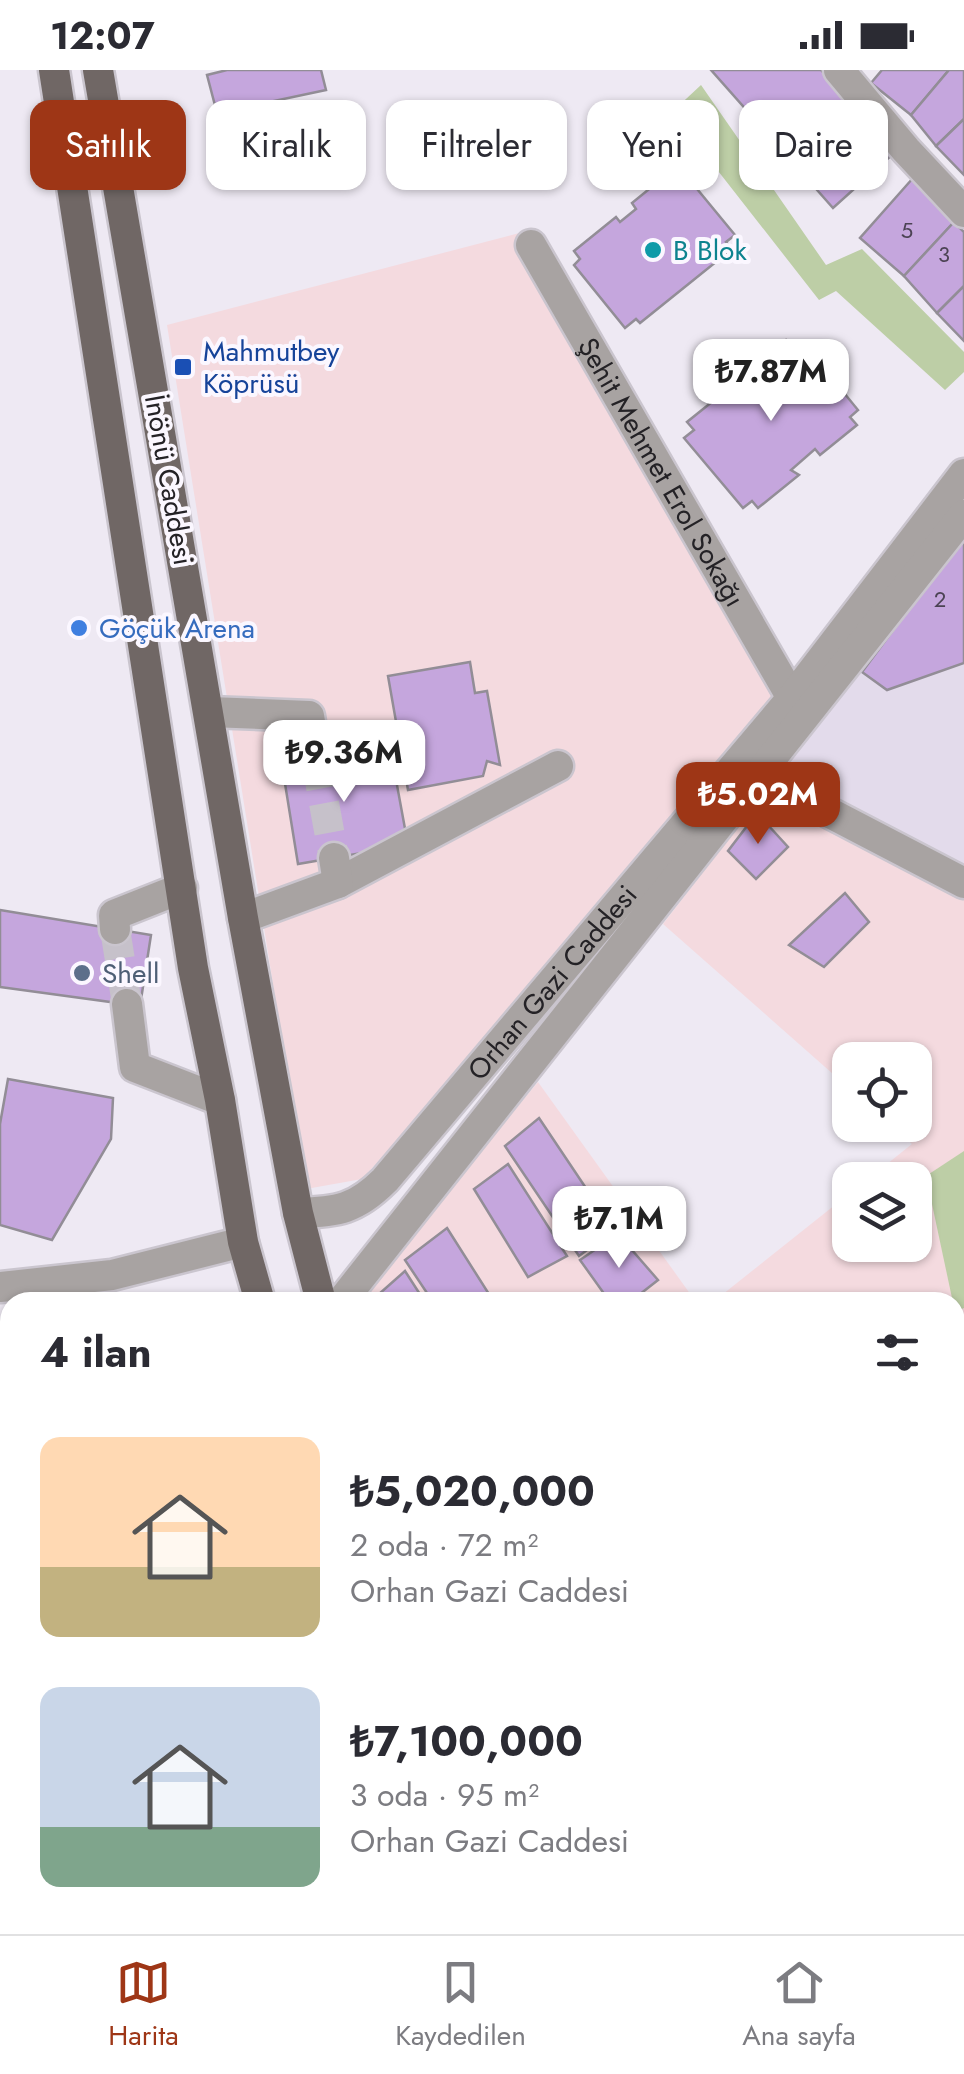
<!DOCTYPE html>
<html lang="tr">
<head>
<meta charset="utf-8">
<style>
	body { margin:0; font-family:Jost,sans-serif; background:#f7f7f7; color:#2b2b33; height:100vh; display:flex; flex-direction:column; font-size:38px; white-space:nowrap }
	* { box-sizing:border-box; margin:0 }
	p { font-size:32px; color:#7c7c81 }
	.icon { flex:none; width:55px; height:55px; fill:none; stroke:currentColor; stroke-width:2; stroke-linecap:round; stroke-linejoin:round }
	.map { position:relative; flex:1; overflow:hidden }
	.sheet { position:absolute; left:0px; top:1222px; width:965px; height:642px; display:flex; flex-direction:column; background:#fff; border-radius:30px 30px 0 0; box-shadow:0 2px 8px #0004 }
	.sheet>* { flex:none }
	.guide { position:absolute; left:30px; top:30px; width:905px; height:90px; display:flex; gap:20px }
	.tools { position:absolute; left:832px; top:972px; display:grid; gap:20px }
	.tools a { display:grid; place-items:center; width:100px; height:100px; border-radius:20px; background:#fff; box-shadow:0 2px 8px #0004; font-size:50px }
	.price { position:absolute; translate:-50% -85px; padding:0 22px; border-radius:20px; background:#fff; color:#222; font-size:32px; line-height:65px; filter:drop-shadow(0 2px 5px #0008) }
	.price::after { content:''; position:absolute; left:50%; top:60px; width:30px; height:22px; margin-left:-15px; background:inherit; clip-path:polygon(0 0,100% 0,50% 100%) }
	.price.active { background:#9e3616; color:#fff }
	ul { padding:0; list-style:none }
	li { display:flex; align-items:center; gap:30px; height:250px; padding:0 40px }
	li span { display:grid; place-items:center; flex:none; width:280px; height:200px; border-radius:20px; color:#555 }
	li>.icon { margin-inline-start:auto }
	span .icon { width:120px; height:120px; fill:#fffc; stroke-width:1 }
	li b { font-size:42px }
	h2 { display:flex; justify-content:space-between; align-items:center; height:120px; padding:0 40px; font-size:42px }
	.tag { padding:0 35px; border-radius:20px; background:#fff; box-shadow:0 2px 8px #0004; font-size:35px; line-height:90px }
	.tag.active { background:#9e3616; color:#fff }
	.status { display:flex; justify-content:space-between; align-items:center; height:70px; padding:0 50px; background:#fff; direction:ltr }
	.status svg { height:28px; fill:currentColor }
	.menu { display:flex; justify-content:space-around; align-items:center; height:140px; border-top:2px solid #e1e1e2; background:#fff; font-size:28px; color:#7c7c81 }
	.menu a { display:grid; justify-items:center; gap:5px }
	.menu .active { color:#9e3616 }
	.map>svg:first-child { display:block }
	.built { fill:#e3dbeb }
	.industrial { fill:#f4dadf }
	.green { fill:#bdcea6 }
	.building { fill:#c5a6dd; stroke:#928d96; stroke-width:2.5 }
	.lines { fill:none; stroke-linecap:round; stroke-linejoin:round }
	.minor-tunnel { stroke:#c6c1ca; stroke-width:30; stroke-dasharray:30 15; stroke-linecap:butt }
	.minor-casing { stroke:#cac5ce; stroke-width:35 }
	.major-casing { stroke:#cac5ce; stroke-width:35 }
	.minor { stroke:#a8a3a2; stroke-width:30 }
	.major { stroke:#706765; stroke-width:30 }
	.culture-dot { fill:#0f9aa8; stroke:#fbf7ff; stroke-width:4 }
	.transit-dot { fill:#1a4fb4; stroke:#fbf7ff; stroke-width:4 }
	.shop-dot { fill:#3f7fe0; stroke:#fbf7ff; stroke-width:4 }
	.service-dot { fill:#5c6f8a; stroke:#fbf7ff; stroke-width:4 }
	.labels { text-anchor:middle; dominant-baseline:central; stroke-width:8; stroke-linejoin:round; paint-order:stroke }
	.number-label { font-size:22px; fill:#4c4354 }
	.culture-label { font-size:28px; fill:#0d838f; stroke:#fbf7ff; text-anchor:start }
	.transit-label { font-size:28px; fill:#164399; stroke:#fbf7ff; text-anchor:start }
	.street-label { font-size:28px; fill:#242226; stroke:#fbf7ff }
	.shop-label { font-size:28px; fill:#366cbe; stroke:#fbf7ff; text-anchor:start }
	.service-label { font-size:28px; fill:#4e5e75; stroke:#fbf7ff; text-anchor:start }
</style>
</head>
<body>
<div class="status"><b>12:07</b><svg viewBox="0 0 49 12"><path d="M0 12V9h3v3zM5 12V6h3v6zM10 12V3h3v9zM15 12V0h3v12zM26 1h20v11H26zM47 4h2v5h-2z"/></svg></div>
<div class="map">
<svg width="964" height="1864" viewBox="0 0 964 1864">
	<rect width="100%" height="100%" fill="#eee9f3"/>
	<polygon class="built" points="964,449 964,803 773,712 847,615"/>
	<g class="industrial">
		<polygon points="531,160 795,610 588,860 362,1109 306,1119 167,255"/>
		<polygon points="766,721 964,794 964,1442 955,1445 955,1232 713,1232 850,1123 850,1175 915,1175 915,1110 867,1110 912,1074 891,1055 915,1055 915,990 850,990 850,1019 663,854"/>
		<polygon points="538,1012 696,1232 357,1232 391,1190"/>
		<polygon points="552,1855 762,1855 732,1864 556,1864"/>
	</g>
	<g class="green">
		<polygon points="701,15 826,195 862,179 964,282 964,302 945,320 836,221 819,230 672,42"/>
		<polygon points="964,1081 964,1238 955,1242 926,1106"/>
	</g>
	<g class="building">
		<polygon points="227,0 321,0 326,20 217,43 207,5"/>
		<polygon points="711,0 821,0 893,84 833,138"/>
		<polygon points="882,0 949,0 911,45 871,13"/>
		<polygon points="949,0 964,0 964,49 936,76 911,45"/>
		<polygon points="964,49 964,105 936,76"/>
		<polygon points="670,102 680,114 688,108 735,165 726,172 732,179 640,253 636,249 625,258 574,195 580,189 574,181 616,147 620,152 636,139 632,133"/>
		<polygon points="913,108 954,152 904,206 860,168"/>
		<polygon points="954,152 964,162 964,216 937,243 904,206"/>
		<polygon points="964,216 964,271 937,243"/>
		<polygon points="786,270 795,281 804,274 858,340 850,347 857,355 820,385 815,379 791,400 799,405 758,438 752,431 743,438 684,368 694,360 687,352 728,319 733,325 754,308 748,301"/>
		<polygon points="964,465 964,593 887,620 862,602"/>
		<polygon points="470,592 475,623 487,621 500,695 487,691 483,706 408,720 388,606"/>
		<polygon points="390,677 408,775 298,794 282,695"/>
		<polygon points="757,743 788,777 756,809 728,781"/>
		<polygon points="845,823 869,852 824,897 789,875"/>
		<polygon points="0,840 151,865 140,936 0,917"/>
		<polygon points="8,1009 113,1028 111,1069 52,1170 0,1155 0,1054"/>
		<polygon points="539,1048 614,1160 579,1186 505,1076"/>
		<polygon points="508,1094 567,1186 528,1207 474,1119"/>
		<polygon points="447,1158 494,1232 433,1232 405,1190"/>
		<polygon points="618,1164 658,1210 630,1232 610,1232 580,1190"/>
		<polygon points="405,1201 425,1232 370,1232"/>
		<polygon points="955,1313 964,1391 955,1395"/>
		<polygon points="964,1451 964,1630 955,1634 955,1454"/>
		<polygon points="813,1855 900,1855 903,1864 815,1864"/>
	</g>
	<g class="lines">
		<g class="minor-tunnel">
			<polyline points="316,689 334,788"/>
			<polyline points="115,859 127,934"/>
		</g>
		<g class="minor-casing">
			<g id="minor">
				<polyline points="839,0 906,80 964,142"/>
				<path id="s1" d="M531,175l261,453"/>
				<polyline points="210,642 309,646 316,689"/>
				<polyline points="759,706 964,813"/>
				<polyline points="338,813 558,696"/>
				<polyline points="243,848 338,813 334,788"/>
				<polyline points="115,859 114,845 182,818"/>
				<polyline points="127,934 135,997 220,1030"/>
				<path id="s2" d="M298,1143c40,-1 58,-4 87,-33l407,-482 172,-224"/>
				<polyline points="0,1217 112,1205 243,1172"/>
				<polyline points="341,1232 964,445"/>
				<polyline points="955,1430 964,1427"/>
				<polyline points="0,1529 10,1530"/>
				<polyline points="0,1593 10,1581"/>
				<polyline points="955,1756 964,1754"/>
				<polyline points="0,1761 10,1761"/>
				<polyline points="118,1855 120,1864"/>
				<polyline points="779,1855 781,1864"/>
				<polyline points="420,1864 429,1855"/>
			</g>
		</g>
		<g class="major-casing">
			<g id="major">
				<polyline points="54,0 193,898 220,1030 243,1172 260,1232"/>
				<polyline points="98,0 243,848 298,1143 321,1232"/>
				<polyline points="459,1855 462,1864"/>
				<polyline points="504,1855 506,1864"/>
			</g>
		</g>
		<use href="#minor" class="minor"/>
		<use href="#major" class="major"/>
	</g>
	<circle class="culture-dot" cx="653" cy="180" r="10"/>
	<rect class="transit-dot" x="173" y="287" width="20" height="20" rx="5"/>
	<circle class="shop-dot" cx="79" cy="558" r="10"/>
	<circle class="service-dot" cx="82" cy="903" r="10"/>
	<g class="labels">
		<g class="number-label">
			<text x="907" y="160">5</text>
			<text x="944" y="184">3</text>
			<text x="940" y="529">2</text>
		</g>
		<g class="culture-label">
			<text x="673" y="180">B Blok</text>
		</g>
		<g class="transit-label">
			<text x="203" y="281">Mahmutbey<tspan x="203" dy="32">Köprüsü</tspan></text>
		</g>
		<g class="street-label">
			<text stroke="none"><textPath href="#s1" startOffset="262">Şehit Mehmet Erol Sokağı</textPath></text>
			<text transform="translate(169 410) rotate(80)">İnönü Caddesi</text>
			<text stroke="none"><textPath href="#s2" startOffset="355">Orhan Gazi Caddesi</textPath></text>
		</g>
		<g class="shop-label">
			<text x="99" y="558">Göçük Arena</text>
		</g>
		<g class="service-label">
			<text x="102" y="903">Shell</text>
		</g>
	</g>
</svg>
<div class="tools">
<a><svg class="icon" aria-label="locate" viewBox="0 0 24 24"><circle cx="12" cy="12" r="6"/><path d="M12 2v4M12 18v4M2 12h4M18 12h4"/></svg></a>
<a><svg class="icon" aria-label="layers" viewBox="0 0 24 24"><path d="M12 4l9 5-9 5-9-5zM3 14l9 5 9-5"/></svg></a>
</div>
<b class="price" style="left:771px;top:354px">₺7.87M</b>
<b class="price" style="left:344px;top:735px">₺9.36M</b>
<b class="price active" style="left:758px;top:777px">₺5.02M</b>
<b class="price" style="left:619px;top:1201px">₺7.1M</b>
<div class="guide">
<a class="tag active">Satılık</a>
<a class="tag">Kiralık</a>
<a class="tag">Filtreler</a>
<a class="tag">Yeni</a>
<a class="tag">Daire</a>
</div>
<section class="sheet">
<h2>4 ilan<svg class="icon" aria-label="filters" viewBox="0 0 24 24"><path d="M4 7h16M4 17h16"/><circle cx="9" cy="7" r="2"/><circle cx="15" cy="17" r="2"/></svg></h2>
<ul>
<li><span style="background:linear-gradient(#ffd9b3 65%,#c2b280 0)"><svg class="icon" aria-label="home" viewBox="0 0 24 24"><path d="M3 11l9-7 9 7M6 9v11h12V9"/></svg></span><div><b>₺5,020,000</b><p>2 oda · 72 m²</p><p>Orhan Gazi Caddesi</p></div></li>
<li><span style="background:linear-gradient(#c9d6e8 70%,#7fa58c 0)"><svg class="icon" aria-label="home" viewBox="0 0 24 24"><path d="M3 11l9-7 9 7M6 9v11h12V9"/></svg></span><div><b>₺7,100,000</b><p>3 oda · 95 m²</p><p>Orhan Gazi Caddesi</p></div></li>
</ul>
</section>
</div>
<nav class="menu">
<a class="active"><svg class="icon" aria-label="map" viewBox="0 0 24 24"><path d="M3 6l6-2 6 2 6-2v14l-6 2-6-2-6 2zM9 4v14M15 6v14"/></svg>Harita</a>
<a><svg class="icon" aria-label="saved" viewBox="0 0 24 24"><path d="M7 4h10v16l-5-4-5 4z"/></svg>Kaydedilen</a>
<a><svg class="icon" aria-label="home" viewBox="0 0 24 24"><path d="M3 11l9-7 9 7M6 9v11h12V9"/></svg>Ana sayfa</a>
</nav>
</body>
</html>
